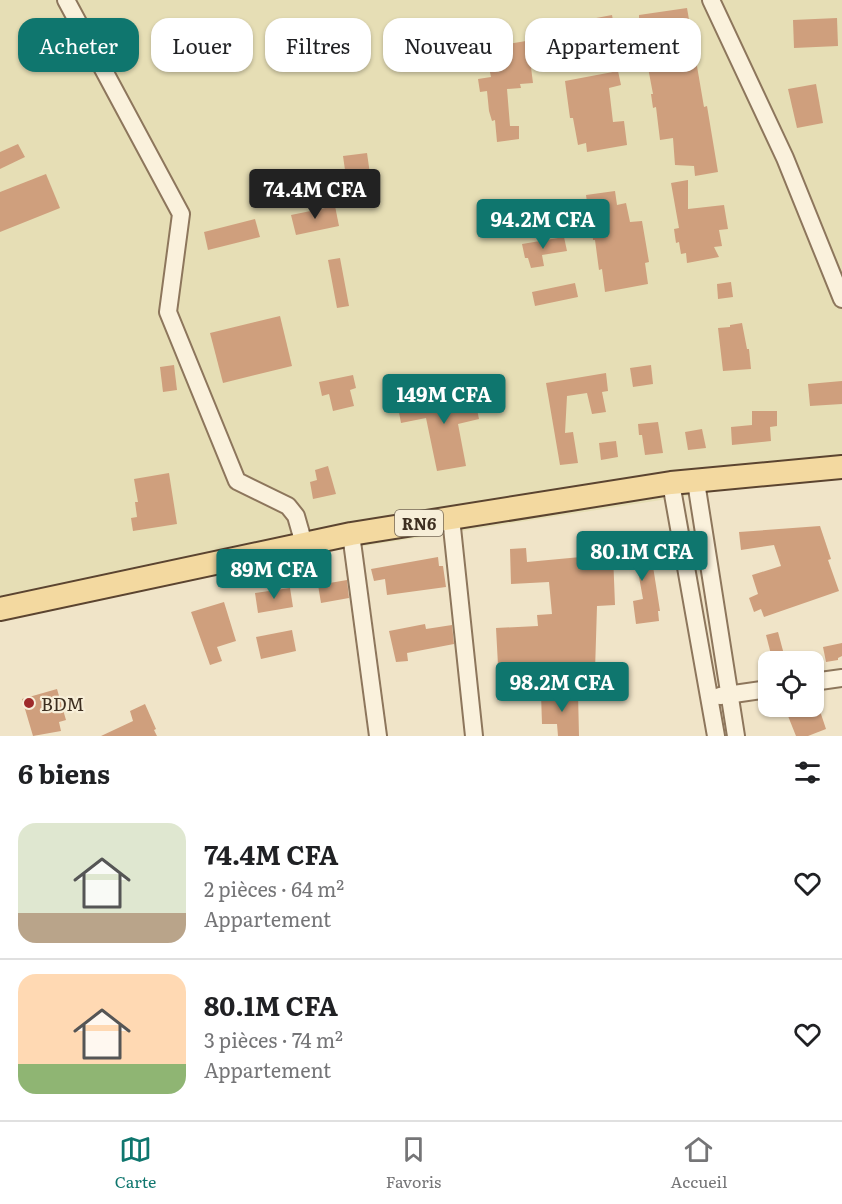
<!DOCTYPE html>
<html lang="fr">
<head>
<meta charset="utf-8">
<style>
	body { margin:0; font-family:Literata,serif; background:#f6f6f6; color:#202124; height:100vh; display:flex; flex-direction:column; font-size:22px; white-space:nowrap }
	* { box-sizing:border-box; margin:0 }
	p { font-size:20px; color:#757577 }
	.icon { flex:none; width:33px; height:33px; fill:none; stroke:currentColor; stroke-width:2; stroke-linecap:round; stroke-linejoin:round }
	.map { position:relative; height:736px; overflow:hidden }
	.sheet { display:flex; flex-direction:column; background:#fff; flex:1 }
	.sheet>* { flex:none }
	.hud { position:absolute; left:18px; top:18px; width:807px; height:54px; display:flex; gap:12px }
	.tools { position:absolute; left:758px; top:651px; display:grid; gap:12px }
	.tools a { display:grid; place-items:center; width:66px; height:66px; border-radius:12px; background:#fff; box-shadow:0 2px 4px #0004; font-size:30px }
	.price { position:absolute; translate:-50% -51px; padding:0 14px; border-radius:6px; background:#0f766e; color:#fff; font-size:20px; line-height:39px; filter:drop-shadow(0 2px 3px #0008) }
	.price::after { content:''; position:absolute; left:50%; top:36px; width:18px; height:14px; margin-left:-9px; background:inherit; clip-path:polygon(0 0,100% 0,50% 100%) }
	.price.on { background:#222; color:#fff }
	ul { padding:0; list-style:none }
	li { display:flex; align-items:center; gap:18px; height:150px; padding:0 18px }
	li+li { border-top:2px solid #e0e0e0 }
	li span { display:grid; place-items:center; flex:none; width:168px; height:120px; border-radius:18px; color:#555 }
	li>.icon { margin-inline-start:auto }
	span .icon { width:72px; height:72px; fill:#fffc; stroke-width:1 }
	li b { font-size:26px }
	h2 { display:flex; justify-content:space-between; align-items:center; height:72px; padding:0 18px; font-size:26px }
	.tag { padding:0 21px; border-radius:18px; background:#fff; box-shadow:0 2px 4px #0004; font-size:21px; line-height:54px }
	.tag.on { background:#0f766e; color:#fff }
	.dock { display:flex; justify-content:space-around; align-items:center; height:84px; border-top:2px solid #e0e0e0; background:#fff; font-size:16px; color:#757577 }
	.dock a { display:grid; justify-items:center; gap:3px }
	.dock .on { color:#0f766e }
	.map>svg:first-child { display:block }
	.farmland { fill:#e6deb5 }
	.building { fill:#cf9f7d }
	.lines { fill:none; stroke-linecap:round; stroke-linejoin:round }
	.minor-casing { stroke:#8d765c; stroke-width:20 }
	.major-casing { stroke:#5b4430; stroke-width:26 }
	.minor { stroke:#faf1dc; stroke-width:16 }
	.major { stroke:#f3d9a0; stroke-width:22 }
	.poi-dot { fill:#9e2a2b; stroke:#f7eed8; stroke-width:2 }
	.labels { text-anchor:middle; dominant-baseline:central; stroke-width:4.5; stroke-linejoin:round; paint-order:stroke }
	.shield { fill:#f7eed8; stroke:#756857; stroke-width:1.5 }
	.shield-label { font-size:16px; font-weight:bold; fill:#3d2e20 }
	.poi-label { font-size:18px; fill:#3d2e20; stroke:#f7eed8; text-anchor:start }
</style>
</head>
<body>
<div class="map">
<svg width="842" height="736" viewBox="0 0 842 736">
	<rect width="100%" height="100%" fill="#f0e4c8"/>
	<polygon class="farmland" points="0,0 842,0 842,472 293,557 0,621"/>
	<g class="building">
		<polygon points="687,8 704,107 707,106 718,172 695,176 694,166 675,165 673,138 660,140 656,107 653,108 651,94 653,94 646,57 641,57 639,21 639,15"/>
		<polygon points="612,15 615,31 574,38 575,40 555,44 555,51 529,52 533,83 520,84 521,88 507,89 510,126 519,126 519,139 497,142 495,120 492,121 489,111 487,91 480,92 478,79 491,77 485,48 526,41 551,33 549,27"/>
		<polygon points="837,18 838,46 794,48 793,20"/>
		<polygon points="618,71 621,85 609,88 613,122 624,121 627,145 587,152 586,143 578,145 573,118 570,118 565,81"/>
		<polygon points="816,84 823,123 797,128 788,89"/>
		<polygon points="18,144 25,157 0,169 0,152"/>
		<polygon points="367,153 370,174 346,177 343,156"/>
		<polygon points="46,174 60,208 0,232 0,192"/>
		<polygon points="688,180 688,209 724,205 728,229 719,230 722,246 714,247 719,257 687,263 686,253 681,254 679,242 676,243 674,229 679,228 671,183"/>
		<polygon points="615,191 617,205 626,203 630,222 642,221 649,262 645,263 648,284 605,292 602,269 599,270 595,240 593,240 592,222 590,223 586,195"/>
		<polygon points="335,206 339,226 296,235 291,215"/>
		<polygon points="255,219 260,237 208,250 204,232"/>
		<polygon points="564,237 567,251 542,255 544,266 531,268 528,258 525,258 522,244"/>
		<polygon points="340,258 349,306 337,308 328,260"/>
		<polygon points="731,282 733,297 718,299 717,284"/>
		<polygon points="575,283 578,297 535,306 532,292"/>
		<polygon points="280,316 292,366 223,383 210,333"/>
		<polygon points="742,323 747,349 749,349 751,369 723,371 718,328 730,327 730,325"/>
		<polygon points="174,365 177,390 163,392 160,367"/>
		<polygon points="651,365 653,384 633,387 630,368"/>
		<polygon points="606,373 608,391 602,392 606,412 592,414 587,393 567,396 565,433 573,432 578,463 560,465 546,383"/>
		<polygon points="353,375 356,388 350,390 354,406 333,411 329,394 322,396 319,382"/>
		<polygon points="842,381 842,404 810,406 808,384"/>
		<polygon points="473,390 479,419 458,424 466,466 437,471 426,418 401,423 397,402 409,399 410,404"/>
		<polygon points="752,411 777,411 777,426 770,427 771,441 732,445 731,427 752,425"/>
		<polygon points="658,422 663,453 645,455 642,435 639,435 638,424"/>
		<polygon points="702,429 706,448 688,450 685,432"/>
		<polygon points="616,441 618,457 601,460 599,443"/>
		<polygon points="328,466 336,494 313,499 310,482 317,480 315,470"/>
		<polygon points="169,473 177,524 133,531 131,518 137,517 135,502 138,502 134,479"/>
		<polygon points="820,526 831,559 828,560 839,591 764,617 761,609 754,612 749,598 758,594 752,575 781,566 774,545 741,550 739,532"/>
		<polygon points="646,543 648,561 652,560 660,611 658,611 659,621 636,624 633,601 643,599 636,560 617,562 616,546"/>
		<polygon points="526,548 527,562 613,554 615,605 597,606 595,671 584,671 584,669 549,669 550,680 512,686 512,682 499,684 496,628 538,626 537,615 552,614 549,582 511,584 510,549"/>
		<polygon points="438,557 439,566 443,566 446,587 387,595 385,579 374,581 371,569"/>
		<polygon points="347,580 349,598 321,603 318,585"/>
		<polygon points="290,588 293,607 258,613 255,593"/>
		<polygon points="224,602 236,641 217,647 222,661 210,665 191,612"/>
		<polygon points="425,624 426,629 452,625 454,644 407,653 408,661 396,662 389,631"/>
		<polygon points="292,630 296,651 261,659 256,637"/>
		<polygon points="778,632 786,662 773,662 766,635"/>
		<polygon points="842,643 842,656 838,658 838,660 826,662 823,647"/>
		<polygon points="57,689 66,720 59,722 61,731 33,736 22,699"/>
		<polygon points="578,693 579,736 558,736 557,724 542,724 541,694"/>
		<polygon points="145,704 156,729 154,730 157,736 101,736 133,721 130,711"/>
		<polygon points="818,705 826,729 808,736 796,736 784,706"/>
	</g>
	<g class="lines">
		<g class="minor-casing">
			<g id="minor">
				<polyline points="66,0 181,214 168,312 237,481 288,506 296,516 304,544"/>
				<polyline points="711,0 785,158 842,299"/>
				<polyline points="696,482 736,736"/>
				<polyline points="671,483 716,736"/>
				<polyline points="451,518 474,736"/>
				<polyline points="351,534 378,736"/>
				<polyline points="813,682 842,678"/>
				<polyline points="720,696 768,689"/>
			</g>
		</g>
		<g class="major-casing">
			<polyline id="major" points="0,609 351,534 671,483 842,467"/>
		</g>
		<use href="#minor" class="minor"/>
		<use href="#major" class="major"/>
	</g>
	<circle class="poi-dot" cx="29" cy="703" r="6"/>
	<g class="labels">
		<rect class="shield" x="395" y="510" width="48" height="26" rx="4.5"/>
		<g class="shield-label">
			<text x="419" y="523">RN6</text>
		</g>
		<g class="poi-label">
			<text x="41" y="703">BDM</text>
		</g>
	</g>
</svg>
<div class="tools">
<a><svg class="icon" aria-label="locate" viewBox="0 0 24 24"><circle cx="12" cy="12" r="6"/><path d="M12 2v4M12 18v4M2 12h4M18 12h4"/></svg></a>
</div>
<b class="price on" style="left:315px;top:220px">74.4M CFA</b>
<b class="price" style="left:543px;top:250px">94.2M CFA</b>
<b class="price" style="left:444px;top:425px">149M CFA</b>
<b class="price" style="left:642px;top:582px">80.1M CFA</b>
<b class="price" style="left:274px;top:600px">89M CFA</b>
<b class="price" style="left:562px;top:713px">98.2M CFA</b>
<div class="hud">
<a class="tag on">Acheter</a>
<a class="tag">Louer</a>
<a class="tag">Filtres</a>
<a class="tag">Nouveau</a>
<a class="tag">Appartement</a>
</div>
</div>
<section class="sheet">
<h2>6 biens<svg class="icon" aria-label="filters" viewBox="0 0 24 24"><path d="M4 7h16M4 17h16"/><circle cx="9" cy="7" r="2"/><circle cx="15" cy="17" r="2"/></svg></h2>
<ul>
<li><span style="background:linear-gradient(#dfe7d0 75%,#b9a48a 0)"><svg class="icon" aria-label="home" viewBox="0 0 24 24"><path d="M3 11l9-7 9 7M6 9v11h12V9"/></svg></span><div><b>74.4M CFA</b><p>2 pièces · 64 m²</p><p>Appartement</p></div><svg class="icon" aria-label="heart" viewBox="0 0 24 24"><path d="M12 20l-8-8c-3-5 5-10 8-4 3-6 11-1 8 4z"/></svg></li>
<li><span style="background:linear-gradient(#ffd9b3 75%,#8fb573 0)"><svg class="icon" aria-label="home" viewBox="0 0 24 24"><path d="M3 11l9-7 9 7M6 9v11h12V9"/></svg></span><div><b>80.1M CFA</b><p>3 pièces · 74 m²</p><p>Appartement</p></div><svg class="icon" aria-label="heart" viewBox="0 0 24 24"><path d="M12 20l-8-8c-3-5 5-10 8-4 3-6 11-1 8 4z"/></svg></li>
</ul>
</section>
<nav class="dock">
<a class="on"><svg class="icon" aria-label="map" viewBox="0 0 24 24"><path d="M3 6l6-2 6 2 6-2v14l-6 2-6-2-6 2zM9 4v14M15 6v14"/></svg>Carte</a>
<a><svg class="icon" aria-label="saved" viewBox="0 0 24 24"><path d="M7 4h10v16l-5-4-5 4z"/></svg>Favoris</a>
<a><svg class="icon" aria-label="home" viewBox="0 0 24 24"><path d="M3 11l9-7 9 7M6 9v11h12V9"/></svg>Accueil</a>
</nav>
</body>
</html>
